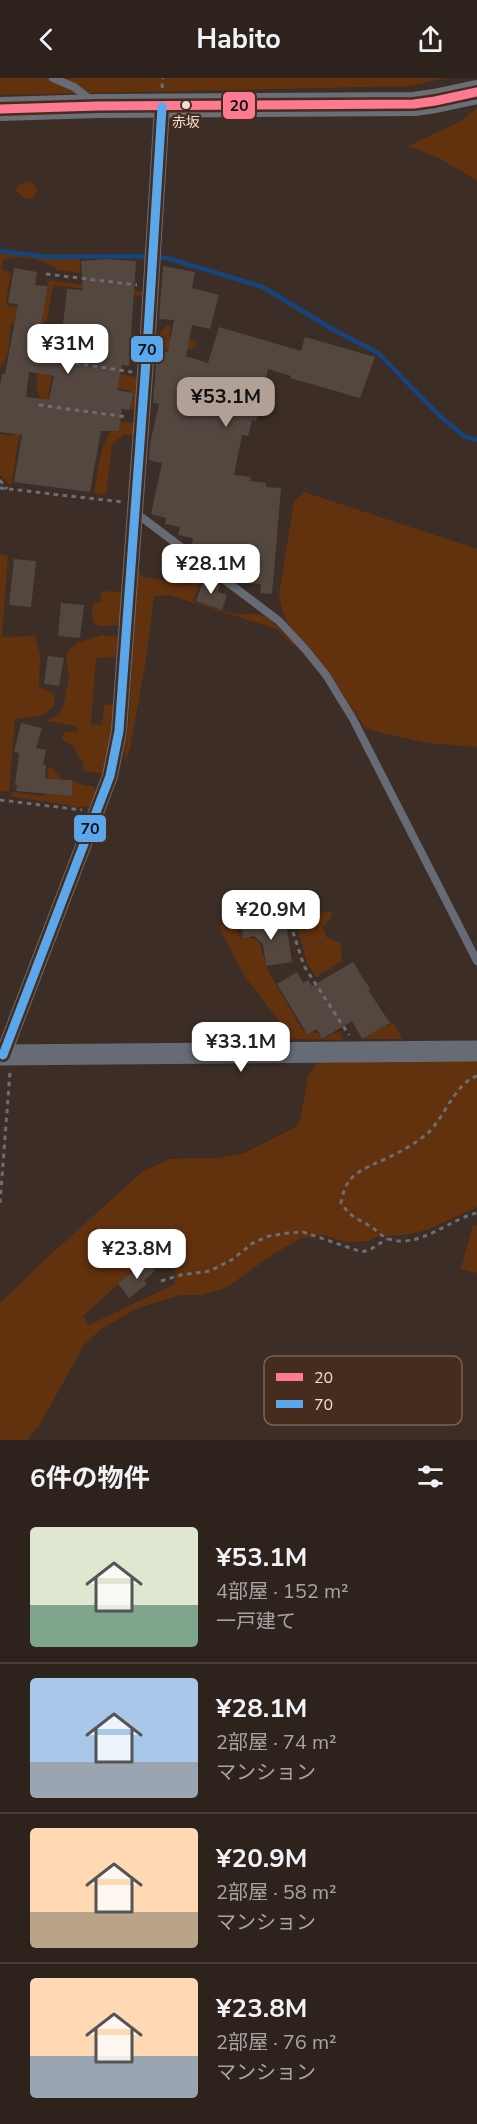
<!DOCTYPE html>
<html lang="ja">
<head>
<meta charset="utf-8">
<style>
	body { margin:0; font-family:"Nunito Sans","Noto Sans JP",sans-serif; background:#352a25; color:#f1f3f6; height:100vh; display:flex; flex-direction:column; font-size:22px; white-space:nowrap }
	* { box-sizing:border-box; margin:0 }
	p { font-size:20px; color:#a7a4a3 }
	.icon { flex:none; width:33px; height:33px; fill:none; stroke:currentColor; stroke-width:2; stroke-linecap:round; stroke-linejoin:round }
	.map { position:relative; height:1362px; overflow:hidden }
	.drawer { display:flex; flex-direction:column; background:#2d221c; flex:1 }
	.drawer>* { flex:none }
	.price { position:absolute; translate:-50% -51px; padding:0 14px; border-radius:12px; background:#fff; color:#222; font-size:20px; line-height:39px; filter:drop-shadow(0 2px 3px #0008) }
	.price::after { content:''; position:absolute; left:50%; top:36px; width:18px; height:14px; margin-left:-9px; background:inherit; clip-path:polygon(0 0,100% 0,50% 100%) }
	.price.selected { background:#b0a096; color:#111 }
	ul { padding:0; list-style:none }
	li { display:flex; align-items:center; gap:18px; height:150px; padding:0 30px }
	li+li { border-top:2px solid #483f3b }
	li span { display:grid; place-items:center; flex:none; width:168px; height:120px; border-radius:6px; color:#555 }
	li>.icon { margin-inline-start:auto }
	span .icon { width:72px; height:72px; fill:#fffc; stroke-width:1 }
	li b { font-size:26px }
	h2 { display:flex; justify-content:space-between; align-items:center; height:72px; padding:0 30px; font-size:26px }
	header { display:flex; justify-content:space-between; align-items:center; height:78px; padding:0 30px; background:#2d221c; font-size:27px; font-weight:700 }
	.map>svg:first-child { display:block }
	.green { fill:#62310e; fill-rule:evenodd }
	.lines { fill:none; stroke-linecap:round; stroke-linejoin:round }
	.stream { stroke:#16447c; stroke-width:4.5 }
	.building { fill:#534740; fill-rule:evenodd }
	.path { stroke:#6c6e72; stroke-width:3; stroke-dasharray:4.5 4.5; stroke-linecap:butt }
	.service { stroke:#666b75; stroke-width:8 }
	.minor { stroke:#666b75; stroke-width:16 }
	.tertiary { stroke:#666b75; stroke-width:21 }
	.secondary { stroke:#6a6e76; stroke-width:24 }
	.bus-1-casing { stroke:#462c1c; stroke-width:14 }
	.bus-2-casing { stroke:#462c1c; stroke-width:14 }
	.bus-1 { stroke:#fe7a93; stroke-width:9 }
	.bus-2 { stroke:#5aa8eb; stroke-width:9 }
	.bus-dot { fill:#efddd3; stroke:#462c1c; stroke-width:2 }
	.labels { text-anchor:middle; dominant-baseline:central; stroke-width:4.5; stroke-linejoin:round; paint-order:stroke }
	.bus-label { font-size:14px; fill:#efddd3; stroke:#462c1c }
	.key { fill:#462c1c; stroke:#796153; stroke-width:1.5 }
	.key-label { font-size:16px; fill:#efddd3 }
	.line-badge { stroke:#462c1c; stroke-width:2 }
	.pale-badge-label { font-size:16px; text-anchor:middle; font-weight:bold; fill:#111 }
</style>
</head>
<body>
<header><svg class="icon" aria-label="back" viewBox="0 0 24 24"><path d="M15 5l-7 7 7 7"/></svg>Habito<svg class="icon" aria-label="share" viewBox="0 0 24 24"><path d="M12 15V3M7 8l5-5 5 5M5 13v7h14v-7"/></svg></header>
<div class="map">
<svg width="477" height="1362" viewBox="0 0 477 1362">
	<rect width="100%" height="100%" fill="#3c2e26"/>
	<g class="green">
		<polygon points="0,0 444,0 410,8 0,17"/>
		<polygon points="477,30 477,103 439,80 408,68 459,44"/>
		<polygon points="27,103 32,105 38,113 32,120 25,121 16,113 17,108"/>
		<path d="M0,175l47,5 33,1v14l-22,-3 -13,-8 -11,-3 -17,-2 -14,3 -1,10 9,3 -5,29 3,4 27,3 13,-21 -3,-8 97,12v4l-90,-11 -6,34 -4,6 -27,-5 -5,5c-2,12 -1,34 -11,43z"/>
		<path d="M167,247l4,1 -2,9 2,4 24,2 1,4c-11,12 -28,5 -42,1l1,-7z"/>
		<polygon points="52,281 49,298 52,299 48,318 58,320 48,323 40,320 37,312 37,296"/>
		<polygon points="93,291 135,299 139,304 136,331 130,332 133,315 131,313 89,304"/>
		<path d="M120,344l14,1 -1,13 -9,-2 -12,10 -6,51 -12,-2c5,-26 5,-54 26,-71z"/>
		<polygon points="17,354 20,354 11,408 0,397 0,356 14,358"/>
		<polygon points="304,414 477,471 477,669 427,665 382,655 365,650 330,596 288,546 284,537 279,518 294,423"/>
		<polygon points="0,476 8,478 2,559 35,558 40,577 39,609 55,616 54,628 41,638 15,641 9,714 0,713"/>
		<polygon points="197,491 202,496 193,523 233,536 257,536 266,538 296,567 294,568 277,551 169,517 154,518 145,587 130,670 125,684 125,672 122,681 128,653 138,495 144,499 190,507"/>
		<polygon points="101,513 122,514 121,547 100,548 94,545 92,537 93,525 100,525"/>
		<path d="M102,557l16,2 -2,20 -20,1 -5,66 11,1 2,-20 10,-1c-1,18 0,57 -12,69l-19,-2v-10l-3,-2 -6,-13 -11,-5 -1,-5 3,-4 13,-1 -2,-5 -30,-5 13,-7 4,-6 6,-31 -3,-20 2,-6 9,-8z"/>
		<polygon points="49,688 60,698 60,717 71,718 72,702 85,708 93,708 97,713 92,728 79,729 9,718 14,714 44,718"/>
		<polygon points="332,834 332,838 323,849 326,859 341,865 342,883 316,899 307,885 294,836"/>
		<polygon points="225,844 233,846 240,858 256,861 260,867 268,893 303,953 318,955 322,961 338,954 341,955 343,962 290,961 287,953 245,899 219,849"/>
		<polygon points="393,944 403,961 362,961"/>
		<path d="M329,981l140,1 8,2v145l-50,23 -23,5 -26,1 -10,5 -21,1 -24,-7 -22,3 -29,17 -46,33 -26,7h-19l-46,14 -35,21 -16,15 -45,81 -12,14h-27v-137l50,-48 92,-83 27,-13 48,-1 27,-5 52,-26 5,-10 7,-42 8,-11zM167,1177l8,11v18l-86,41 -6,-9 58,-52z"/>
		<polygon points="477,1147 477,1195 461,1191 472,1149"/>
	</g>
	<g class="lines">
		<polyline class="stream" points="0,173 48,179 140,178 167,180 263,209 332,251 378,275 441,339 464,358 477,362"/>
	</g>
	<g class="building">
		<path d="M106,181l30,2 -7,105 -7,-1 -5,25 16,3 -3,17 -8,-1 -3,22h-18l-11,61 -76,-10 8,-47 -22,-3v-47l2,-11h3l13,-70 -10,-1 6,-35 23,4 -2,13 13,1 -11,60 23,5 7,-62 16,1 -2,-29zM29,294l25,4 -5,24 -23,-3z"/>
		<polygon points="163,188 195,194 192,210 219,217 210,251 192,247 186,278 208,285 219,249 301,273 305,259 375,279 360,320 290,300 291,298 268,291 256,343 252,342 248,358 242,357 234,397 251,399 250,403 266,405 266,409 281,410 272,516 260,515 261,506 245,505 246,496 225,495 214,486 216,472 192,467 193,460 178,457 180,449 165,446 166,440 151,436 162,385 149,382 150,366 159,326 153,325 157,272 168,274 174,242 159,241"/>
		<polygon points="14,481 36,483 31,529 9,527"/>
		<polygon points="204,501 213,504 213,501 220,507 218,514 227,517 222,532 196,523"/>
		<polygon points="61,525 84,527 80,560 58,558"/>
		<polygon points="48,578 64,580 59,608 44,606"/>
		<polygon points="21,645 42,650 36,670 46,672 43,687 46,687 45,701 72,702 72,718 16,713 17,707 15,707 19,675 14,674"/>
		<polygon points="275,843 276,847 286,845 292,884 266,888 263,866 254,858 243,860 242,848"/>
		<polygon points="353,884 370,911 368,912 390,945 362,961 352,943 322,961 317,951 307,956 277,906 297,894 303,905 308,902 312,908"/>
		<polygon points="148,1183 155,1193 144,1202 147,1206 129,1220 118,1205"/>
	</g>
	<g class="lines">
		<g class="path">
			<polyline points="162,10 163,0"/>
			<polyline points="46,196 137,207"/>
			<polyline points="51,274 60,281 68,284 132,294"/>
			<polyline points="39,327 127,339"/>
			<polyline points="0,402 7,411"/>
			<polyline points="0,410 122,424"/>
			<polyline points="0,722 82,732"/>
			<polyline points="293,854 304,888 349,957"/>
			<path d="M477,998c-23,7 -34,47 -54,61 -11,8 -24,16 -36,21 -24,12 -41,14 -46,45 12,17 17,15 32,25 5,4 10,9 16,11 31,10 60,-20 88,-26"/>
			<polyline points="0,1125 10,994"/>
			<polyline points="161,1203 181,1197 210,1193 233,1181 253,1165 269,1158 288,1155 303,1154 362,1174 371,1171 387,1161"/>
		</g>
		<g class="service">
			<polyline points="53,0 74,9 91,22"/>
			<polyline points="136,435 279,543 305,571 326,597 353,641 477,883"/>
		</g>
		<polyline class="minor" points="3,977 110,698 119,653 148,255 162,29"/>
		<polyline class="tertiary" points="0,977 477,973"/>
		<polyline class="secondary" points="0,31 98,28 414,26 435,23 477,14"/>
		<g class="bus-1-casing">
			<polyline id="bus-1" points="0,31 98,28 414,26 435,23 477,14"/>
		</g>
		<g class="bus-2-casing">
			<polyline id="bus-2" points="3,977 110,698 119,653 148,255 162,29"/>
		</g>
		<use href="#bus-1" class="bus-1"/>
		<use href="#bus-2" class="bus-2"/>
	</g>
	<circle class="bus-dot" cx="186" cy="27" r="5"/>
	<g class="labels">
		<g class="bus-label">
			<text x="186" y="44">赤坂</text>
		</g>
	</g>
	<rect x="264" y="1278" width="198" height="69" rx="9" class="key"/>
	<rect x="276" y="1295" width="27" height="8" fill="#fe7a93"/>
	<rect x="276" y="1322" width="27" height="8" fill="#5aa8eb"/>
	<g class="key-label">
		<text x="314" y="1305">20</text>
		<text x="314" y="1332">70</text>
	</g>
	<g class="line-badge">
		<rect x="222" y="13" width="34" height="29" rx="6" fill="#fe7a93"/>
		<rect x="130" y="257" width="34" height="28" rx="6" fill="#5aa8eb"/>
		<rect x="73" y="736" width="34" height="29" rx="6" fill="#5aa8eb"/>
	</g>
	<g class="pale-badge-label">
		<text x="239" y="33">20</text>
		<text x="147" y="277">70</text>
		<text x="90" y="756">70</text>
	</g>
</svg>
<b class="price" style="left:68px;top:297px">¥31M</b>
<b class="price selected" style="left:226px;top:350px">¥53.1M</b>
<b class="price" style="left:211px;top:517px">¥28.1M</b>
<b class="price" style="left:271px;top:863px">¥20.9M</b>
<b class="price" style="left:241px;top:995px">¥33.1M</b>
<b class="price" style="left:137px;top:1202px">¥23.8M</b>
</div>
<section class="drawer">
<h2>6件の物件<svg class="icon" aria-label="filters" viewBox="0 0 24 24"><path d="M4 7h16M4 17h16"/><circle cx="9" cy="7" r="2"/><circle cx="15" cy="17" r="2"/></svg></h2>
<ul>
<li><span style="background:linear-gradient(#dfe7d0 65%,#7fa58c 0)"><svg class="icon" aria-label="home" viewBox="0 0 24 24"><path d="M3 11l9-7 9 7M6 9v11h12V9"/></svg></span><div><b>¥53.1M</b><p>4部屋 · 152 m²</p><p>一戸建て</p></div></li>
<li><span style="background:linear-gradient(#a9c7e8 70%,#9aa5b1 0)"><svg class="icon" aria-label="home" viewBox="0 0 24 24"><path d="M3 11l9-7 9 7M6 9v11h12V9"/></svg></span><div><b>¥28.1M</b><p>2部屋 · 74 m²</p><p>マンション</p></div></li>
<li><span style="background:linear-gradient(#ffd9b3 70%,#b9a48a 0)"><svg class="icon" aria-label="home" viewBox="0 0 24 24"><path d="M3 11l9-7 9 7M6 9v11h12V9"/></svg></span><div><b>¥20.9M</b><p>2部屋 · 58 m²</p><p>マンション</p></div></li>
<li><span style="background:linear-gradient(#ffd9b3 65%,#9aa5b1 0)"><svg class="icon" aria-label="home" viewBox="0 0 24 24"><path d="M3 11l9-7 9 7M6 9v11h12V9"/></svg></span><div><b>¥23.8M</b><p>2部屋 · 76 m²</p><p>マンション</p></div></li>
</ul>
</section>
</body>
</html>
